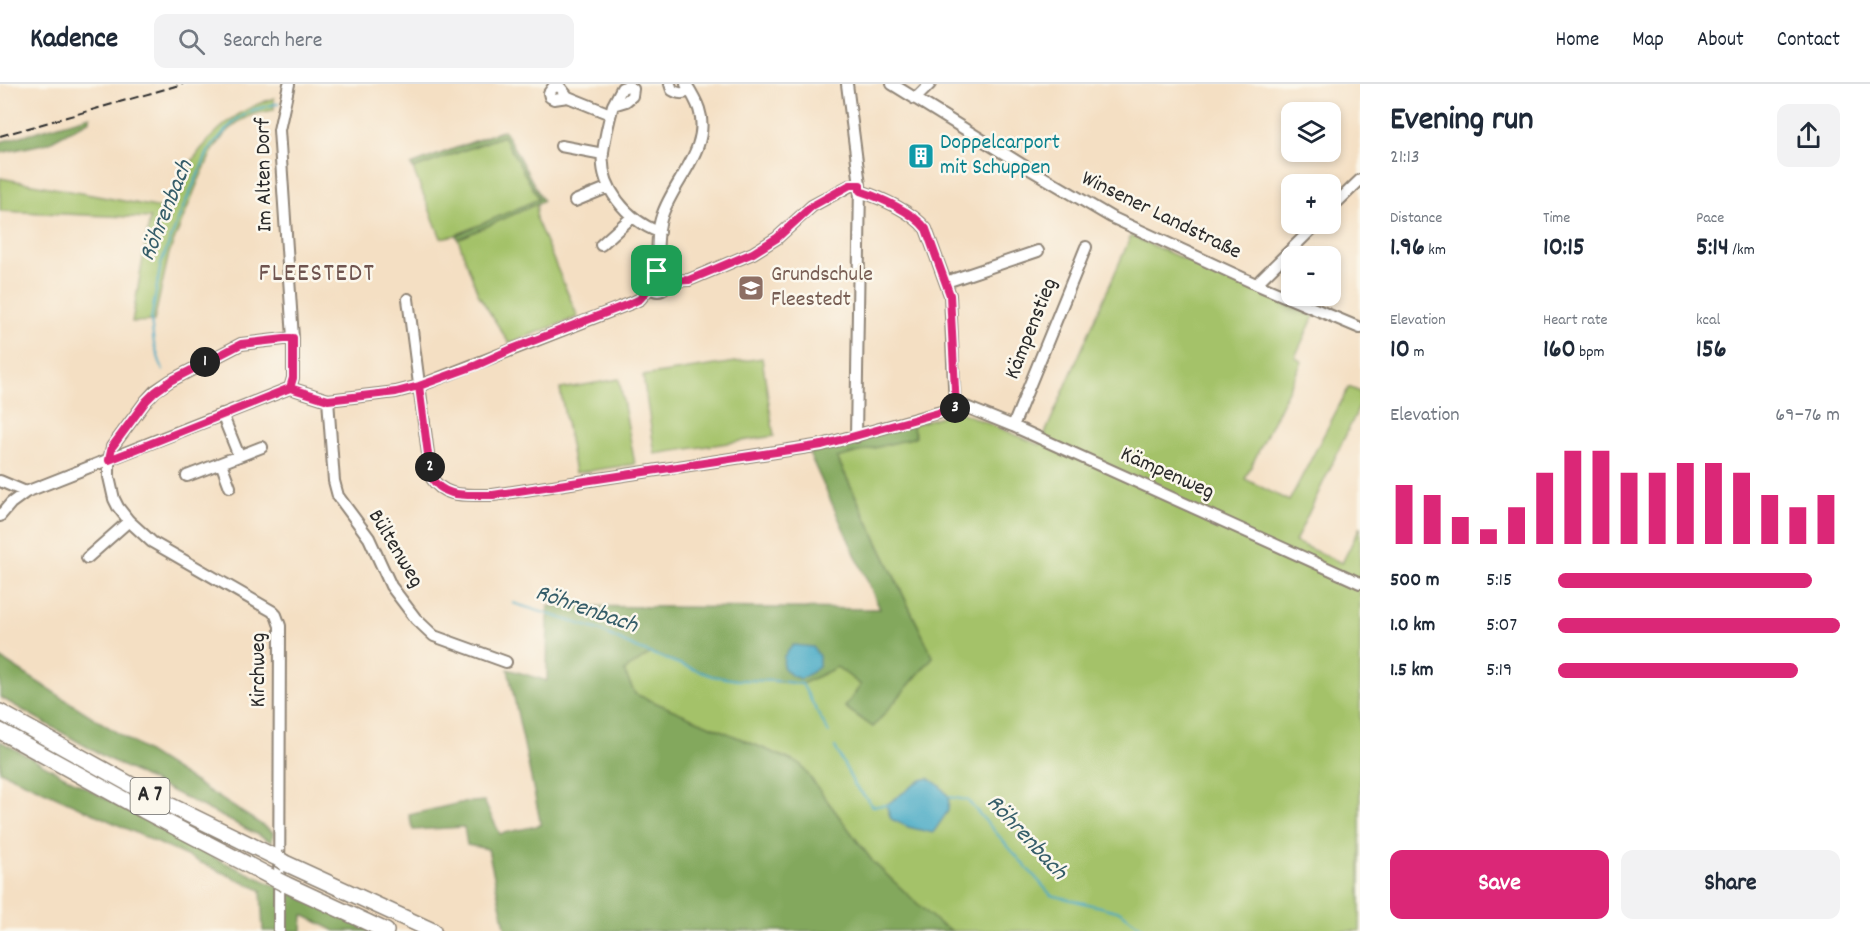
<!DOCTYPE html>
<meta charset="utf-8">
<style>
body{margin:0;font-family:Dekko,sans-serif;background:#f2f2f3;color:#1f2937;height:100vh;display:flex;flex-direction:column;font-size:22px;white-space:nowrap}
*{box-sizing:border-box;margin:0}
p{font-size:20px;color:#747a83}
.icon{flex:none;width:33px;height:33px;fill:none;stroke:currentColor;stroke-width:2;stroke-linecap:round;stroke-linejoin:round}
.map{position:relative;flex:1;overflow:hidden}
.drawer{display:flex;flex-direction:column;background:#fff;width:510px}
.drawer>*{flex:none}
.fabs{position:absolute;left:1281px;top:18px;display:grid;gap:12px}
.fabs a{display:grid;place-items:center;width:60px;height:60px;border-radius:12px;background:#fff;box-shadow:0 3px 9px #0003;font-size:30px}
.pin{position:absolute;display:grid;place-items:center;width:51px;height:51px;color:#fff;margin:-26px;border-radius:12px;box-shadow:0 3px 9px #0006}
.km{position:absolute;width:30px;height:30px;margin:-15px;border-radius:50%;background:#222;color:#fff;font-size:16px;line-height:30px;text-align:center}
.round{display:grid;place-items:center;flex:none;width:63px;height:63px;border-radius:12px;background:#f2f2f3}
.headline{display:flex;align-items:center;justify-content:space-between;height:102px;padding:0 30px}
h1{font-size:33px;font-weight:700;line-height:45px}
.figures{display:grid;grid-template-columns:repeat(3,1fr);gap:9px;height:102px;padding:6px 30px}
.figures div{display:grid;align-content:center}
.figures b{font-size:26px;font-weight:700}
.figures small{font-size:16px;font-weight:400}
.figures p{font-size:16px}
.chart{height:168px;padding:12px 30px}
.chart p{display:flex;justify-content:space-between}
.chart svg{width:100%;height:108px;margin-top:6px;stroke:#db2777;stroke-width:6}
.cta{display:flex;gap:12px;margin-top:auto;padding:12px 30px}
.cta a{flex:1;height:69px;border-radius:12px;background:#db2777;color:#fff;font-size:24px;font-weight:700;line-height:69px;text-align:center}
.cta a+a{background:#f2f2f3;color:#1f2937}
ul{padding:0 30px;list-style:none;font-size:20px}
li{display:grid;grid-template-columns:96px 72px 1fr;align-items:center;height:45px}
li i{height:15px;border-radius:8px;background:#db2777}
header{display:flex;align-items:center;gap:36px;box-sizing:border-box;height:84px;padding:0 30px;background:#fff;border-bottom:2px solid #e0e1e3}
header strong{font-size:28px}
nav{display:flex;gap:33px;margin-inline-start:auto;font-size:21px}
.search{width:420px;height:54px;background:#f2f2f3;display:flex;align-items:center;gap:15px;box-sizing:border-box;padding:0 21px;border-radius:12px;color:#747a83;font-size:22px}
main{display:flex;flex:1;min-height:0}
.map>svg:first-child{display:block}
.green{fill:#a4c269;stroke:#68764a;stroke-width:1.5}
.forest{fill:#83a85d;stroke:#576a44;stroke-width:1.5}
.water{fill:#45a9c5;stroke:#386a78;stroke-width:1.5}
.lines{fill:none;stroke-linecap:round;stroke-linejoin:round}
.stream{stroke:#45a9c5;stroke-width:2}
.minor-casing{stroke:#908577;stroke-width:14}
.highway-casing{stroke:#908577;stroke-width:18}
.minor{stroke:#fff;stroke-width:10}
.highway{stroke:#fff;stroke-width:15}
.rail{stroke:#2b2b2b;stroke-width:2;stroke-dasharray:9 4.5;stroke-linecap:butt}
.highway-bridge-casing{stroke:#908577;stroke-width:18;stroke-linecap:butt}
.highway-bridge{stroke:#fff;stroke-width:15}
.route-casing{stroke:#fff;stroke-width:12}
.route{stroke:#db2777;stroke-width:8}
.labels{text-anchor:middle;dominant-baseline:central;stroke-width:5;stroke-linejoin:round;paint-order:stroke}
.shield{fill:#fbf7ec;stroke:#696865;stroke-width:1.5}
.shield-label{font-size:21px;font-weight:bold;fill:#2b2b2b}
.culture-label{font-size:22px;fill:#0d838f;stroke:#fbf7ec;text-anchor:start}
.street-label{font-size:22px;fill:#2b2b2b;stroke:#fbf7ec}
.education-label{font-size:22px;fill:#785e54;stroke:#fbf7ec;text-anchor:start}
.water-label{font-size:24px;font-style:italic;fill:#355d69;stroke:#fbf7ec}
.quarter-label{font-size:26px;letter-spacing:1.5px;fill:#6f544f;stroke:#fbf7ec}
</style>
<header>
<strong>Kadence</strong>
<div class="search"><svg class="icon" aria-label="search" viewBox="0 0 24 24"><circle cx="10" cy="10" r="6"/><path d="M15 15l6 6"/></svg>Search here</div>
<nav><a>Home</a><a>Map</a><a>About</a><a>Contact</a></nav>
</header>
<main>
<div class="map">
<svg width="1360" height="847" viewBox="0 0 1360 847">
<rect width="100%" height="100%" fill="#fbf7ec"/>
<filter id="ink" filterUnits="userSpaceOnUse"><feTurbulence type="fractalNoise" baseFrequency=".0167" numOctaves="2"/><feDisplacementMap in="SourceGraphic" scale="12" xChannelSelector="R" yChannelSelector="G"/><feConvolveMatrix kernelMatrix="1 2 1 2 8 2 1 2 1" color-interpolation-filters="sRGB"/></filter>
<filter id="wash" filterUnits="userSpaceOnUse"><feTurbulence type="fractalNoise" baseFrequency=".008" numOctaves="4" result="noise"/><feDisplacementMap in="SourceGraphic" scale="24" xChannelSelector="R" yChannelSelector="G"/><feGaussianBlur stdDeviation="1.35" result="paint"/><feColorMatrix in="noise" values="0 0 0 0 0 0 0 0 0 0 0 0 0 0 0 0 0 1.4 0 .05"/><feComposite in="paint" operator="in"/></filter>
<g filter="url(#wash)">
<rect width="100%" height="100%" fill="#f4dfc3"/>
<path class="green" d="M274 14V26L254 30 238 38 224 51 212 68 198 98 169 169 154 237 132 238 150 134 0 127V94L156 123 171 124C178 108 184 90 193 76 213 46 240 25 274 14Z
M503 52 539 115 456 151 441 154 413 85Z
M537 120 536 135 578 233 509 259 478 210 458 155Z
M1131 152 1314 232 1295 273 1302 278 1245 395 1289 417 1349 303 1360 308V321L1295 458 1342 479 1360 443V847H952L938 839 873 778 800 680 635 610 624 587 651 569 712 592 802 600 837 583 861 601 845 623 873 643 933 573 837 373 916 353 912 341 958 327 1040 361Z
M762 274 774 352 655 370 643 292Z
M619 295 635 380 575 389 560 305Z"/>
<path class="forest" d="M90 32V36L48 59 0 69V58Z
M504 46 543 117 458 155 456 151 539 115 503 52 413 85 411 81Z
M912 341 916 353 837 374 933 573 873 643 845 623 861 601 837 583 802 600 777 597 737 596 712 592 651 569 624 587 635 610 800 680 873 778 938 839 952 847H506L488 765 467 761 464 743 413 746 409 731 460 719 484 717 500 750 541 741 508 585 547 597 548 522 880 525 809 369Z
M0 574 273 748 272 758 103 672 0 613Z
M0 657 211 772 373 847H335L303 831 302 847H263L261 806 0 687Z"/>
<path class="water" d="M793 561 813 563 819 572V583L801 595 792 592 783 583 784 572Z
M929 694 940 702 949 713 948 727 933 749 908 743 891 735 886 721 921 696Z"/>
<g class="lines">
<path class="stream" d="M163 287 154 260 151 236 161 179 182 126 209 66 225 47 236 36 253 26 279 19
M513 519 599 546 636 564 712 592 737 596 778 597 802 600 829 649
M835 663 854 700 873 722 887 721
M949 713 967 716 1051 811 1121 828 1146 847"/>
</g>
</g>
<g filter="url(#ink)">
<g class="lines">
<defs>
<path id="minor" d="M289 0 279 46 293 254V294L290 304
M670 0 672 6C679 10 682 10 690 7
M847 0 860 101 856 353
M892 0 1021 80 1111 133 1258 201 1360 244
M568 13 554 15 550 13 549 9 554 2 560 3 568 13 610 30
M915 15 930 0
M613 21 622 4 628 2 633 5 632 12 626 17 613 21C609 36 605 52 603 68 599 103 627 136 659 148
M561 62 603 70
M860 107C881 114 913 128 926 145L950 211 955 324
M575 117 609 103
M1330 125 1360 96
M601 161 632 133
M657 187C658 169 656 149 662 132 673 97 712 64 699 25 696 16 691 8 686 0
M648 197a10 10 0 1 1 20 0a10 10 0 1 1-20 0Z
M668 197 689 196 753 169 777 154 812 122 851 101H860
M946 198 1038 167
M1258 201 1261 195 1317 140
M408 215 431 393C445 416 469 410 493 411L822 361 955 324 966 323 1013 342 1360 499
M290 304 328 316 396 308 419 302 634 218 640 215 650 203
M328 316 334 397 338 412 369 454 391 502 416 535 434 552 506 578
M222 330 239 372 262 363
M1013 342 1086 163
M221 379 230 403
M187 392 239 372
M0 397 26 408
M0 432 11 419 26 408 290 304
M87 474 129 437
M279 847 280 542 276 531 272 527 152 458 129 437 118 423 114 415 109 393V376L112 363 146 317 155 307 170 297 241 260 293 254"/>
<path id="highway" d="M0 628 151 712 277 774
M0 647 143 726 277 796
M285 779 433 847
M285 800 386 847"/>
</defs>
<use href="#minor" class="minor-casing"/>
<use href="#highway" class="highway-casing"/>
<use href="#minor" class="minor"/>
<use href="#highway" class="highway"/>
<path class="rail" d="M0 52 183 0"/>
<defs>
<path id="highway-bridge" d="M277 774 285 779
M277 796 285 800"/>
</defs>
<use href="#highway-bridge" class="highway-bridge-casing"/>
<use href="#highway-bridge" class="highway-bridge"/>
</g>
</g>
<g class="lines" filter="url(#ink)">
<defs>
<path id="route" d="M657 187 650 191 648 199 650 203 640 215 634 218 512 265 477 281 419 302 396 308 328 316 290 304 293 294V254L241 260 170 297 155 308 146 317 112 363 109 376 290 304 328 316 396 308 419 302 431 393C445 416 469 410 493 411L822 361 956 324 950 211 926 145C913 128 881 114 860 107V101H850L812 122 777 154 753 169 689 196 668 197 664 190 657 187"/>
</defs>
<use href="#route" class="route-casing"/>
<use href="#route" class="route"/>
</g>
<defs>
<symbol id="building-square" viewBox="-11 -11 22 22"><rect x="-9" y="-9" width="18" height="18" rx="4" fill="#0f9aa8" stroke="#fbf7ec"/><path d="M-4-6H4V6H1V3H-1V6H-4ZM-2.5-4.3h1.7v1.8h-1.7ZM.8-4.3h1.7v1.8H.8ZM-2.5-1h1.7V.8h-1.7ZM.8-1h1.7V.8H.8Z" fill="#fff"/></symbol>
<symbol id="school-square" viewBox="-11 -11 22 22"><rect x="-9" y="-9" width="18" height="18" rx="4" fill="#8d6e63" stroke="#fbf7ec"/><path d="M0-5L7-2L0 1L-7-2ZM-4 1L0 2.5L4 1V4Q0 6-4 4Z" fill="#fff"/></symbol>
</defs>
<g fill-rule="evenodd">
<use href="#building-square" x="906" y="57" width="30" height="30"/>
<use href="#school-square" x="736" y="189" width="30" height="30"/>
</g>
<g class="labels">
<rect class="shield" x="130.5" y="694" width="39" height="36" rx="4.5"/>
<g class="shield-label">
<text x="150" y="712">A 7</text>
</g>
<g class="culture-label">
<text x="940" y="59">Doppelcarport<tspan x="940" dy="25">mit Schuppen</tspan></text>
</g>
<g class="street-label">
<text transform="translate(265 91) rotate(-91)">Im Alten Dorf</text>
<text transform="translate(1161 132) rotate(26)">Winsener Landstraße</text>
<text transform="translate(1032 245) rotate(-68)">Kämpenstieg</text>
<text transform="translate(1167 390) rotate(24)">Kämpenweg</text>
<text transform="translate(395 465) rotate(59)">Bültenweg</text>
<text transform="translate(259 586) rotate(-90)">Kirchweg</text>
</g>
<g class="education-label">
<text x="771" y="191">Grundschule<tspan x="771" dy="25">Fleestedt</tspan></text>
</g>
<g class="water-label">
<text transform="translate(167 127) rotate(-68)">Röhrenbach</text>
<text transform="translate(586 526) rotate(19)">Röhrenbach</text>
<text transform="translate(1026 754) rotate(47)">Röhrenbach</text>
</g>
<g class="quarter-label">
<text x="317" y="190">FLEESTEDT</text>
</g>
</g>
</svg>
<div class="fabs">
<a><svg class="icon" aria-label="layers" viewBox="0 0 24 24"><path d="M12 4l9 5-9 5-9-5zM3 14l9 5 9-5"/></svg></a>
<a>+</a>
<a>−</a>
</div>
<div class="pin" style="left:657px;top:187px;background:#1e9e55"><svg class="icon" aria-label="arrive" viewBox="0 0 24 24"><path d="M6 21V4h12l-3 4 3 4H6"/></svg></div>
<b class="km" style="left:205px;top:278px">1</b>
<b class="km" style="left:430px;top:383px">2</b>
<b class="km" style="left:955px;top:324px">3</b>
</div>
<section class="drawer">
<div class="headline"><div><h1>Evening run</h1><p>21:13</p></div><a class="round"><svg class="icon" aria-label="share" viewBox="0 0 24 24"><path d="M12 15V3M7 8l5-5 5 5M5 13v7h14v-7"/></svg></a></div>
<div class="figures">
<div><p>Distance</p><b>1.96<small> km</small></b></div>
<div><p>Time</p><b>10:15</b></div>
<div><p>Pace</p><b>5:14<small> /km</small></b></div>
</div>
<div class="figures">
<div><p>Elevation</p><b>10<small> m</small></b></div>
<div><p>Heart rate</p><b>160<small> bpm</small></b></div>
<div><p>kcal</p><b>156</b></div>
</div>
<div class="chart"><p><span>Elevation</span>69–76 m</p>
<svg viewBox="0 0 160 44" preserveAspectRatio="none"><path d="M5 44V20M15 44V24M25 44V33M35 44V38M45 44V29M55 44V15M65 44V6M75 44V6M85 44V15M95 44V15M105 44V11M115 44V11M125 44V15M135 44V24M145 44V29M155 44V24"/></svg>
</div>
<ul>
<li><b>500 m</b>5:15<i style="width:90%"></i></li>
<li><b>1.0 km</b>5:07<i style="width:100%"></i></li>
<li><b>1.5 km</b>5:19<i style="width:85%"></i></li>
</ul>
<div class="cta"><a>Save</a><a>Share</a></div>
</section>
</main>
